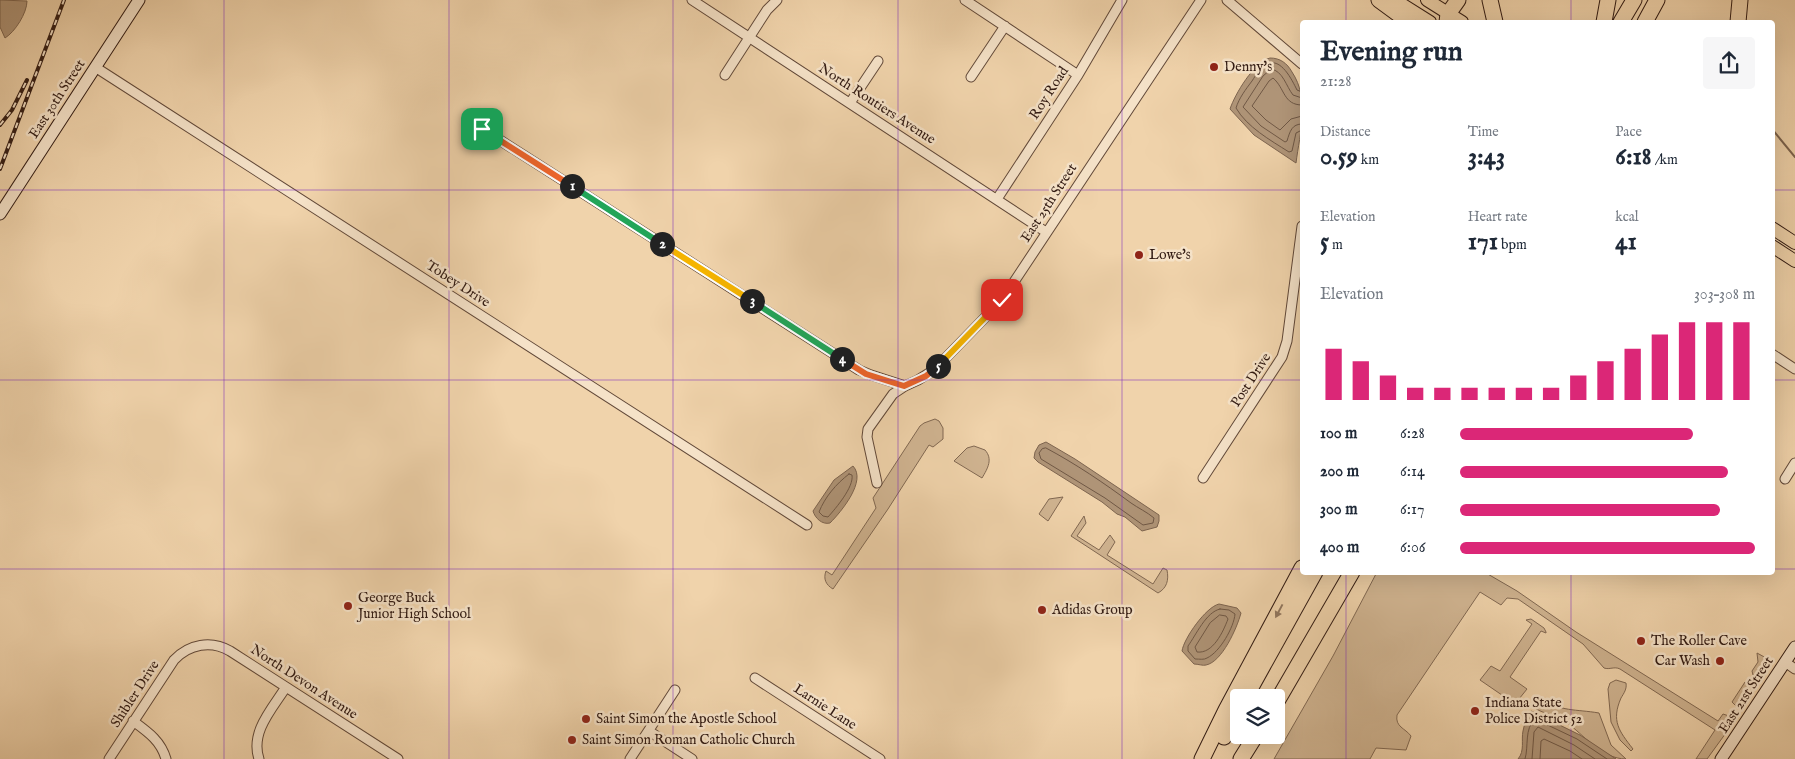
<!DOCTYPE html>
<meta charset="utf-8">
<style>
body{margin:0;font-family:"IM FELL English",serif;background:#f6f6f7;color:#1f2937;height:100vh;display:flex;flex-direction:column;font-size:19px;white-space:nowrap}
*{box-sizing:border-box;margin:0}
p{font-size:16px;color:#747a83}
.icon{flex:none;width:28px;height:28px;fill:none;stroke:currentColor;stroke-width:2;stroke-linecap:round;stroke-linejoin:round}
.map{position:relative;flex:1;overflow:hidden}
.panel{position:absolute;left:1300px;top:20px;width:475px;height:555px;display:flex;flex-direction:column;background:#fff;border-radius:5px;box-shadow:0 5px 20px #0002}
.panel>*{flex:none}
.controls{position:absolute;left:1230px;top:689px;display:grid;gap:10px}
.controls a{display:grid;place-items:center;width:55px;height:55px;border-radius:5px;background:#fff;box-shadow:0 5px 20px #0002;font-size:25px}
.pin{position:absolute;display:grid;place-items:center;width:42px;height:42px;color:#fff;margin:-21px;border-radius:10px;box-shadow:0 2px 8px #0006}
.km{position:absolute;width:25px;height:25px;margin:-12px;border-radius:50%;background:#222;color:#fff;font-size:14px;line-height:25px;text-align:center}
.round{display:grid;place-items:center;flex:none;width:52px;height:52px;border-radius:5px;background:#f6f6f7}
.summary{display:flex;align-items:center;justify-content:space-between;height:85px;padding:0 20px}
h1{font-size:28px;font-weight:800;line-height:38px}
.stats{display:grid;grid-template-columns:repeat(3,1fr);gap:8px;height:85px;padding:5px 20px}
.stats div{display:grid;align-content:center}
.stats b{font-size:25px;font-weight:800}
.stats small{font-size:14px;font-weight:400}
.stats p{font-size:14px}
.chart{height:140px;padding:10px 20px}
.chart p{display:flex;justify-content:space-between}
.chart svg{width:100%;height:90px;margin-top:5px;stroke:#db2777;stroke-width:6}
ul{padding:0 20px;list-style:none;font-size:16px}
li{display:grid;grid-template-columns:80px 60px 1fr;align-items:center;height:38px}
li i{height:12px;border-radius:6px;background:#db2777}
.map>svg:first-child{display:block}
.green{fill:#d0b491;stroke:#816852}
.water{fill:#af9477;stroke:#7d644f}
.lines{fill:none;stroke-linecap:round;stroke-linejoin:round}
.shore{stroke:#705845;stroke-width:1}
.stream{stroke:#7d644f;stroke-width:2}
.street-casing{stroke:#624939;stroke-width:11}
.secondary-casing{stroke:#321b13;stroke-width:13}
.primary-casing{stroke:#321b13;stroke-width:14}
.highway-casing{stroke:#321b13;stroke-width:17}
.street{stroke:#f5e2c8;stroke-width:9}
.secondary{stroke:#f5e2c8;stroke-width:11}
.primary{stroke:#f0d3ab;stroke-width:12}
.highway{stroke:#f0d3ab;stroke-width:15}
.rail-casing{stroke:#321b13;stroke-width:4}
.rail{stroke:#f5e2c8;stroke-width:2;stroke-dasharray:5.5;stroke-linecap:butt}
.oneway{fill:#91775f}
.split-1-casing{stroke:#fff;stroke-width:10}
.split-2-casing{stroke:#fff;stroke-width:10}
.split-3-casing{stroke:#fff;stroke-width:10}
.split-4-casing{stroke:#fff;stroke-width:10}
.split-5-casing{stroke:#fff;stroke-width:10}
.split-6-casing{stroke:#fff;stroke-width:10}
.split-1{stroke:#f0652b;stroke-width:6}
.split-2{stroke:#22a559;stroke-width:6}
.split-3{stroke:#f5b400;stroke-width:6}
.split-4{stroke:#22a559;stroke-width:6}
.split-5{stroke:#f0652b;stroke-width:6}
.split-6{stroke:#f5b400;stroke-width:6}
.grid{fill:none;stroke:#7b2cbf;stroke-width:1;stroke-opacity:0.55}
.poi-dot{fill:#8f2418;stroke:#f5e2c8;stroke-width:2}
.labels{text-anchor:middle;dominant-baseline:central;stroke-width:5;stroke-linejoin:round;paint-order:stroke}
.poi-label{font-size:14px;fill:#321b13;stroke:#f5e2c8;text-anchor:start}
.street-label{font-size:14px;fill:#321b13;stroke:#f5e2c8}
</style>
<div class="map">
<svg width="1795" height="759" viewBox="0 0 1795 759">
<rect width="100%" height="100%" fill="#f0d3ab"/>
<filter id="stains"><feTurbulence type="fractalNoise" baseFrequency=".004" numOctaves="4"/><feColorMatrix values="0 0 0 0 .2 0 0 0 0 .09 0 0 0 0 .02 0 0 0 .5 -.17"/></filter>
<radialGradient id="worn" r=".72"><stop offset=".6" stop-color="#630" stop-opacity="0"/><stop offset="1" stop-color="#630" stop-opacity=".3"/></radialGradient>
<path class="green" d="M935 419 939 421 943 428V439L933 447 929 445 888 509 833 589C826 585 823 579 826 571L832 575 876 508 873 498 920 426 924 423Z
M974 446 985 450C993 459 988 468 982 478L954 461 967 448Z
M1063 497 1048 521 1039 514 1049 499Z
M1084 516 1086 523 1077 536 1099 550 1110 535 1115 542 1107 555 1153 584 1163 568 1167 570C1169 580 1167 588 1158 593L1071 536Z
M1377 572 1486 573 1517 591 1576 632 1718 721 1723 714 1732 717 1731 726 1707 759H1696L1715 730 1620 669C1614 666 1610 670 1604 668L1583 644 1518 599 1507 598 1501 605 1480 592 1397 715C1395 727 1405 728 1411 736L1406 750 1376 748 1370 759H1274L1333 656Z
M1531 619 1544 628 1546 632V633L1541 631 1510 677 1527 689 1515 704 1480 680 1491 666 1500 671 1532 624 1526 620Z
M1757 653 1768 659C1769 667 1768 674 1761 679L1753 675 1752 671 1758 662Z
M1616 680 1626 683C1627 689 1624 693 1621 698 1611 721 1619 731 1633 749L1631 751 1620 740 1611 722 1608 689 1610 683Z
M1745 682 1755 689 1744 708 1739 709 1732 702Z
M1541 698C1560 712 1576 709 1599 713L1611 745 1626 759C1602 759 1584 735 1566 722 1556 715 1543 714 1533 707Z"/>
<path class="water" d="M0 0 27 1C27 13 15 32 5 38L0 27Z
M1270 58C1280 58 1287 63 1292 72 1310 99 1300 132 1296 163L1254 135 1230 109C1235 94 1254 62 1270 58Z
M1046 442 1075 459 1159 515V521L1157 527 1142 531 1125 517 1117 514 1102 502 1038 462 1034 458 1035 452 1039 445Z
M853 466C867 481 841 512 830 523 822 525 815 518 813 511L834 480Z
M1219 604 1237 608 1241 613C1237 628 1222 662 1206 665 1203 666 1198 664 1194 664L1182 651C1184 638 1206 607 1219 604Z
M1531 711 1580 735 1616 759H1518C1525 751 1521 740 1523 731 1524 724 1528 717 1531 711Z"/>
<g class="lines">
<path class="shore" d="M1302 92 1297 90C1292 80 1281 57 1267 64 1261 66 1256 75 1252 81 1246 89 1239 98 1236 108 1247 127 1270 140 1289 152L1292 151 1296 133 1302 130
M1302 98 1293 95C1286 86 1283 71 1271 69L1263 76 1243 107 1261 126 1285 142 1287 141C1290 131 1292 124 1302 124
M1302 105C1283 105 1285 88 1273 78L1269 81 1252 106 1266 120 1280 130 1291 119 1302 116
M1046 448C1076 464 1104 483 1131 503 1138 508 1147 512 1154 518L1153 523 1143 525 1105 498 1041 459 1039 453 1042 449Z
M849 474 852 475C854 487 836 508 828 517L823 516 819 512C825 497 836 484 849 474Z
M1220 609 1229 610 1235 614C1234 627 1220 652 1207 658 1204 660 1200 659 1195 659L1188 651V646C1196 635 1206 612 1220 609Z
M1220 615 1226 616 1228 619C1223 632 1213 654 1197 652L1195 647 1210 623Z
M1525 759C1529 746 1524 729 1535 719L1577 739 1607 759
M1532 759 1534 732 1538 727 1574 745 1595 759
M1540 759 1541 741 1544 739 1570 751 1582 759"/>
<path class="stream" d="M1676 21 1677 22
M1772 129 1795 157"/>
<defs>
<path id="street" d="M692 0 1046 232
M965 0 1078 75
M1227 0 1302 64
M95 67 807 525
M725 75 767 10 777 0
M971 77 1005 26
M850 103 878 61
M470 121 859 370 871 375 905 386
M997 199 1078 75 1122 0
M1772 354 1795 369
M1203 478 1282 357 1287 341 1302 226
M1785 479 1795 463
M877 483 867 437 868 429 893 394 905 386 918 380 934 370 1002 300 1201 0
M1785 662 1795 669
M755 678 880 759
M133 721C148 732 161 741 166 759
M649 731 692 759
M109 759 174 660C189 644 211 640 230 651L398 759
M259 759C250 732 272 709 286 687
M630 759 675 690"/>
<path id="secondary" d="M0 214 139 0
M1721 759 1795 647"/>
<path id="primary" d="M1395 0 1430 22
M1427 0 1462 22
M1772 228 1795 243
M1772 246 1795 261"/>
<path id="highway" d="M1379 0 1409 22
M1490 0 1495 22
M1447 22 1448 14 1458 0
M1604 22 1608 0
M1621 22 1634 0
M1645 22 1657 0
M1738 22 1740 0
M1245 698 1315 572
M1276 703 1352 572
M1224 737 1239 710
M1202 759 1226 710 1302 568
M1241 759 1256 735"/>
</defs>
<use href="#street" class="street-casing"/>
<use href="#secondary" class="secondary-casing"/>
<use href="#primary" class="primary-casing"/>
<use href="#highway" class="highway-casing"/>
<use href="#street" class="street"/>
<use href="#secondary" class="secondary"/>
<use href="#primary" class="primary"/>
<use href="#highway" class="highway"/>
<defs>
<path id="rail" d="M0 125 12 110 27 80
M0 169 64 0"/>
</defs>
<use href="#rail" class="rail-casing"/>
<use href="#rail" class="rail"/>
</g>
<defs><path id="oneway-solid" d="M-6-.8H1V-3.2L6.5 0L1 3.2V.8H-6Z" transform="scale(1.25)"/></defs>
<use class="oneway" href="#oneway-solid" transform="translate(1279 611) rotate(118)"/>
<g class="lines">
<defs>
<path id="split-1" d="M482 129 572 186"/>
<path id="split-2" d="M572 186 662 244"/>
<path id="split-3" d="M662 244 752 301"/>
<path id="split-4" d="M752 301 842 359"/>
<path id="split-5" d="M842 359 866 374 904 386 926 376 938 366"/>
<path id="split-6" d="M938 366 1002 300"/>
</defs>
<use href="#split-1" class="split-1-casing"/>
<use href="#split-2" class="split-2-casing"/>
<use href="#split-3" class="split-3-casing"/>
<use href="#split-4" class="split-4-casing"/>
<use href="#split-5" class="split-5-casing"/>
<use href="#split-6" class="split-6-casing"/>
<use href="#split-1" class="split-1"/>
<use href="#split-2" class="split-2"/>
<use href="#split-3" class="split-3"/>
<use href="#split-4" class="split-4"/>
<use href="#split-5" class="split-5"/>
<use href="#split-6" class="split-6"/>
</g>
<path class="grid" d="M224 0V759M449 0V759M673 0V759M898 0V759M1122 0V759M1346 0V22M1571 0V22M0 190H1302M1772 190H1795M0 380H1302M1772 380H1795M0 569H1302M1772 569H1795M1346 572V759M1571 572V759"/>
<g class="poi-dot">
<circle cx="1214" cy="67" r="5"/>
<circle cx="1139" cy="255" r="5"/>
<circle cx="348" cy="606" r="5"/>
<circle cx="1042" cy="610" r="5"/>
<circle cx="1641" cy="641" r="5"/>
<circle cx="1720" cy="661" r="5"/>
<circle cx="1475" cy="711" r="5"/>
<circle cx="586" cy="719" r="5"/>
<circle cx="572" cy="740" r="5"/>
</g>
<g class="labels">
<g class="poi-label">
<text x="1224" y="67">Denny's</text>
<text x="1149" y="255">Lowe's</text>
<text x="358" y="598">George Buck<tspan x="358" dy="16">Junior High School</tspan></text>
<text x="1052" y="610">Adidas Group</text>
<text x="1651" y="641">The Roller Cave</text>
<text x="1710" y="661" text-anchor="end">Car Wash</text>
<text x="1485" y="703">Indiana State<tspan x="1485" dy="16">Police District 52</tspan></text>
<text x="596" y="719">Saint Simon the Apostle School</text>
<text x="582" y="740">Saint Simon Roman Catholic Church</text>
</g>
<g class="street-label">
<text transform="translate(1049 93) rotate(-57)">Roy Road</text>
<text transform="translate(57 99) rotate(-57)">East 30th Street</text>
<text transform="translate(877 104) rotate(33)">North Routiers Avenue</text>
<text transform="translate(1049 203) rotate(-57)">East 25th Street</text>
<text transform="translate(458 284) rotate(33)">Tobey Drive</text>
<text transform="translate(1251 380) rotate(-57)">Post Drive</text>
<text transform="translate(304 682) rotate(33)">North Devon Avenue</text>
<text transform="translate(135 694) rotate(-57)">Shibler Drive</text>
<text transform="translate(1746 695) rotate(-57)">East 21st Street</text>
<text transform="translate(825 707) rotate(33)">Larnie Lane</text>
</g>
</g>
<rect width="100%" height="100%" filter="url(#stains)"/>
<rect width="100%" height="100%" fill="url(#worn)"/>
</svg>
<div class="controls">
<a><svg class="icon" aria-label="layers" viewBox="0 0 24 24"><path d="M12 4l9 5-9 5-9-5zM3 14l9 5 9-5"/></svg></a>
</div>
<div class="pin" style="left:482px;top:129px;background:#1e9e55"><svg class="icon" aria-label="arrive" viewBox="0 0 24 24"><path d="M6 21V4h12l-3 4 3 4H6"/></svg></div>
<div class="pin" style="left:1002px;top:300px;background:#d93025"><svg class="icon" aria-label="check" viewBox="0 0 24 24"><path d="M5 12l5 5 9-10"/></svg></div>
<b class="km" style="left:572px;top:186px">1</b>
<b class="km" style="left:662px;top:244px">2</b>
<b class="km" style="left:752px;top:301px">3</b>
<b class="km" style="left:842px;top:359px">4</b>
<b class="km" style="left:938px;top:366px">5</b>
<section class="panel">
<div class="summary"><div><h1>Evening run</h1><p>21:28</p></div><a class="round"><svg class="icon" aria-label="share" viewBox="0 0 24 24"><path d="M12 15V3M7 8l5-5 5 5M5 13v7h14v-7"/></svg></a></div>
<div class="stats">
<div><p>Distance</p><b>0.59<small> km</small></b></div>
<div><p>Time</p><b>3:43</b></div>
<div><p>Pace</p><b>6:18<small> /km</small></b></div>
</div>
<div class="stats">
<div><p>Elevation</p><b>5<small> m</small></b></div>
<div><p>Heart rate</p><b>171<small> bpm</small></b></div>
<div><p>kcal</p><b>41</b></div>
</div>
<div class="chart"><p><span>Elevation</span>303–308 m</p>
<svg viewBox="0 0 160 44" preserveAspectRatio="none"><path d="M5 44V19M15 44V25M25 44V32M35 44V38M45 44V38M55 44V38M65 44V38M75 44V38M85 44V38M95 44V32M105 44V25M115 44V19M125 44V12M135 44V6M145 44V6M155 44V6"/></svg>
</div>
<ul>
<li><b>100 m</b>6:28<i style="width:79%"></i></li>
<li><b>200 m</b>6:14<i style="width:91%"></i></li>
<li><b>300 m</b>6:17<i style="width:88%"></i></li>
<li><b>400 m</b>6:06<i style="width:100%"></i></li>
</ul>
</section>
</div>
